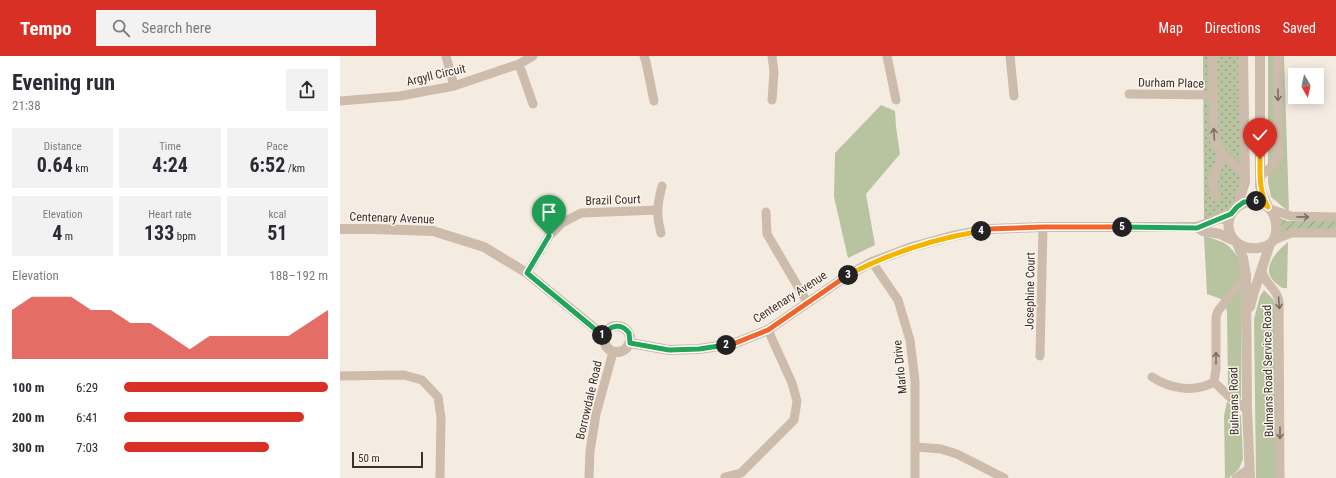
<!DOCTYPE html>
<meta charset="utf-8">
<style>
body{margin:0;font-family:"Roboto Condensed",sans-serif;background:#f2f2f3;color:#2b2b33;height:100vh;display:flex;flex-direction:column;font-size:15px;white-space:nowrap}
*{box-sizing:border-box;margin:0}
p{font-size:13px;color:#7c7c81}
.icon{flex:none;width:22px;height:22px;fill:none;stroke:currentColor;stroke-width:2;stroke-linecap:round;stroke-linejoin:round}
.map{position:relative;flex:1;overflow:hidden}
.side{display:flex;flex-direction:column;background:#fff;width:340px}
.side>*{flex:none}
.needle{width:26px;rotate:171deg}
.fabs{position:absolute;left:948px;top:12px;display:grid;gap:8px}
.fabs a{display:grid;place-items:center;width:36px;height:36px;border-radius:0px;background:#fff;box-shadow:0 2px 10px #0003;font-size:20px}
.scale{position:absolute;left:12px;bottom:10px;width:71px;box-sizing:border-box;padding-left:4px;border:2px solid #3b302b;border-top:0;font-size:11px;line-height:14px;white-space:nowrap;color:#3b302b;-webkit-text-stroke:3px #fbf5ee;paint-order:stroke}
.pin{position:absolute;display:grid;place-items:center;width:34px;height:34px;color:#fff;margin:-41px -17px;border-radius:50% 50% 50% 0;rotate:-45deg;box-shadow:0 0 4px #0007}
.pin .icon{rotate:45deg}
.km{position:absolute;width:20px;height:20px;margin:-10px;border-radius:50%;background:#222;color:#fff;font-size:11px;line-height:20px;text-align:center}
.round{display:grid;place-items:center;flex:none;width:42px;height:42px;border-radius:0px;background:#f2f2f3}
.summary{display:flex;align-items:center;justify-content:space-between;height:68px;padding:0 12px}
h1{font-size:22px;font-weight:700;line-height:30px}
.stats{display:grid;grid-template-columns:repeat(3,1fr);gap:6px;height:68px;padding:4px 12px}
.stats div{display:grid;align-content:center;border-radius:0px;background:#f2f2f3;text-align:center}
.stats b{font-size:20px;font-weight:700}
.stats small{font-size:11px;font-weight:400}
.stats p{font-size:11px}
.chart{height:112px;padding:8px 12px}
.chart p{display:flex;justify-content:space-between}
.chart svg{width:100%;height:72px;margin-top:4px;fill:#d93025;opacity:.7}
ul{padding:0 12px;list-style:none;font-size:13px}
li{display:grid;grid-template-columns:64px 48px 1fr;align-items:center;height:30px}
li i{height:10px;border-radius:5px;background:#d93025}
header{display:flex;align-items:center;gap:24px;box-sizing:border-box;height:56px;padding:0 20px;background:#d93025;color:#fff}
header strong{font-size:19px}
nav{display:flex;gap:22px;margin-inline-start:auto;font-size:14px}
.search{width:280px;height:36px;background:#f2f2f3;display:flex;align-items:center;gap:10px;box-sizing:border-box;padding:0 14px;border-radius:0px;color:#7c7c81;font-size:15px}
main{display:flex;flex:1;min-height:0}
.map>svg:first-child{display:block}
.grass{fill:#b8c4a0}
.park{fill:url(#park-dots)}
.garden{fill:url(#garden-furrows)}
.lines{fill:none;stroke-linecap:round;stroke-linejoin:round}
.minor{stroke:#cdbbac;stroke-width:9}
.tertiary{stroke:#cdbbac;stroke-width:10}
.oneway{stroke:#7d6f65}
.split-1-casing{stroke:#fff;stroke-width:8}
.split-2-casing{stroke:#fff;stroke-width:8}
.split-3-casing{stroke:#fff;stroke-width:8}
.split-4-casing{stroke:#fff;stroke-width:8}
.split-5-casing{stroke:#fff;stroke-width:8}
.split-6-casing{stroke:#fff;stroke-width:8}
.split-7-casing{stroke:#fff;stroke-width:8}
.split-1{stroke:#22a559;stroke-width:5}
.split-2{stroke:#22a559;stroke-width:5}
.split-3{stroke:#f0652b;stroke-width:5}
.split-4{stroke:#f5b400;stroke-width:5}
.split-5{stroke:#f0652b;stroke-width:5}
.split-6{stroke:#22a559;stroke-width:5}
.split-7{stroke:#f5b400;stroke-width:5}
.labels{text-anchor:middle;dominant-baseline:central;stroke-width:3;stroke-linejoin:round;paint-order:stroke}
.street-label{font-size:12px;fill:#3b302b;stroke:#fbf5ee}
</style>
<header>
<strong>Tempo</strong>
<div class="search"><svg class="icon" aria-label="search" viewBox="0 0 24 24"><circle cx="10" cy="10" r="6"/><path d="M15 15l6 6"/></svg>Search here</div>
<nav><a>Map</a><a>Directions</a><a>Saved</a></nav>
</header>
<main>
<section class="side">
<div class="summary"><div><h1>Evening run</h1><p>21:38</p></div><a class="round"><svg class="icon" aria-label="share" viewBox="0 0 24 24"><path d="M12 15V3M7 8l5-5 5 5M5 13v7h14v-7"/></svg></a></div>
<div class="stats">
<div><p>Distance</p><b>0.64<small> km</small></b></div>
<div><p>Time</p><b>4:24</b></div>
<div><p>Pace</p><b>6:52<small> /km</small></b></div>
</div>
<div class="stats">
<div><p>Elevation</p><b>4<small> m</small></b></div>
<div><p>Heart rate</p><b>133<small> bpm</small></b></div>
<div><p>kcal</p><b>51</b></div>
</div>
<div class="chart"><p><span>Elevation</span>188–192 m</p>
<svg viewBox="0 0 160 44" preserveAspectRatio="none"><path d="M0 44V14L10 6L20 6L30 6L40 14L50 14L60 22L70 22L80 30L90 38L100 30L110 30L120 30L130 30L140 30L150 22L160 14V44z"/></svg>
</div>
<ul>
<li><b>100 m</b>6:29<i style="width:100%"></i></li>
<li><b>200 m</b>6:41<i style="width:88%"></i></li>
<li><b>300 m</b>7:03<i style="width:71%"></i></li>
</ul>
</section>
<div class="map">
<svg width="996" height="422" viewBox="0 0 996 422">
<defs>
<pattern id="park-dots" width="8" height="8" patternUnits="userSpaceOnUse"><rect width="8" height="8" fill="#b8c4a0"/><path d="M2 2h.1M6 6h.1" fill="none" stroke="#97a083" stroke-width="1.8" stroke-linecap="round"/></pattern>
<pattern id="garden-furrows" width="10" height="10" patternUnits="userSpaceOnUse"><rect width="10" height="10" fill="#b8c4a0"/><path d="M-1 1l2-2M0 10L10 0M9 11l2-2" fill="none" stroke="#97a083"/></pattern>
</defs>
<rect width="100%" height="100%" fill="#f4ebe1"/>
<path class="grass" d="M928 0H944L949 156 931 141 928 126Z
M541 49 555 55 556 71 560 98 526 138 535 189 508 202 494 141 495 97Z
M864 180C887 187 889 187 902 208L901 343 894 340 888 334 887 255 881 243 867 238Z
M948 186 947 232H942C939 229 935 227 932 223 922 210 939 193 948 186Z
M924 234 933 243 936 249 937 422H916L914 263 920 240Z
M887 345 901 360 903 403 899 413 889 422H885L884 360Z"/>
<path class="park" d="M863 0H903V120L897 146 884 168 864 165Z"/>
<path class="garden" d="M938 161 947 165H996V173L938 178Z"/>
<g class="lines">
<path class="minor" d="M106 0 114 30
M304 0 306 6 314 45
M432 0 434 16 432 44
M547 0 556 44
M670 0 674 40
M873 0 874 84 880 94 905 119
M179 8 193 48
M789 38 873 39
M0 45 60 40 114 30 179 8 193 0
M920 120C928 114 935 109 938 100V0
M875 141 873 120 879 109 881 98 880 94
M930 153 951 160 996 161
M426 156 427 178 467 246
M321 177C316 158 317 150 322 130
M934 184 951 177H996
M532 206 558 244 570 284 575 325V422
M922 214C923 227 937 232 939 245L940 422
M187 217 209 180 222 167 241 157 318 154
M906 219 878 255 876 261V313L874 326C885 336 894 347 907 353
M700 300 703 171
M0 320 64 319 82 324 98 341 101 362 100 422
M812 321C831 333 854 337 874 326
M576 391 601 393 617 398 664 422
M385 421 401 417 454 364 457 345 452 327 428 274
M249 422 250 395 256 358 273 296
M896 422 909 413"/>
<path class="tertiary" d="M920 0V130L922 137 928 151
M912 145C919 146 924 147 929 152 937 160 939 177 932 186 929 190 923 191 918 192 884 196 876 151 912 145Z
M897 151 905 126 903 0
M857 171 863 175 880 178 895 185
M0 173H34L93 175 144 191 187 217 264 280
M897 187 903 202 906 219 907 353 910 422
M910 251 913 239 930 188
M264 283a13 13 0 1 1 26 0a13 13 0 1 1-26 0Z
M290 287 329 294 359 293 393 288 428 274 508 219 532 206 572 191 612 180 649 173 703 171H857L891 158"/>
</g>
<defs><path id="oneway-shaft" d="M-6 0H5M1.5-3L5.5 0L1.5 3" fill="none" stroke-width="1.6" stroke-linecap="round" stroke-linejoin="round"/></defs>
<g class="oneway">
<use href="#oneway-shaft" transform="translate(938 39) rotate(90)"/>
<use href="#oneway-shaft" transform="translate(874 78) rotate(-94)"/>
<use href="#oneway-shaft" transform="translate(963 161) rotate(1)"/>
<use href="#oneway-shaft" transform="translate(939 247) rotate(86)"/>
<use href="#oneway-shaft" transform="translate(876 302) rotate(-90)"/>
<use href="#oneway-shaft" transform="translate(940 377) rotate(90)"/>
</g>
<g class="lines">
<defs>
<path id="split-1" d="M209 180 187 217 262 279"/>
<path id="split-2" d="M262 279 264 280C270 268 282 267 289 277L290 287 329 294 359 293 386 289"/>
<path id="split-3" d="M386 289 393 288 428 274 508 219"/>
<path id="split-4" d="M508 219C551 196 594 183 641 175"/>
<path id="split-5" d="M641 175 649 173 703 171H782"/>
<path id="split-6" d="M782 171 857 172 891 158 897 151 904 146 916 145"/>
<path id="split-7" d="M916 145 921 146 928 151C919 134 920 121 920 103"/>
</defs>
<use href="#split-1" class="split-1-casing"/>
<use href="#split-2" class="split-2-casing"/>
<use href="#split-3" class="split-3-casing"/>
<use href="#split-4" class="split-4-casing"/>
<use href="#split-5" class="split-5-casing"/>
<use href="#split-6" class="split-6-casing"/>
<use href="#split-7" class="split-7-casing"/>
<use href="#split-1" class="split-1"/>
<use href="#split-2" class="split-2"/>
<use href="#split-3" class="split-3"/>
<use href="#split-4" class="split-4"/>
<use href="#split-5" class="split-5"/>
<use href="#split-6" class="split-6"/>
<use href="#split-7" class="split-7"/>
</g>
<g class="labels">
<g class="street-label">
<text transform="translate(96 19) rotate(-13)">Argyll Circuit</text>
<text transform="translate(831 27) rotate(1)">Durham Place</text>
<text transform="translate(273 144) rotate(-2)">Brazil Court</text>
<text transform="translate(52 162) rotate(2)">Centenary Avenue</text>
<text transform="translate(690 235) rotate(-89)">Josephine Court</text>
<text transform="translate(450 241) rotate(-33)">Centenary Avenue</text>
<text transform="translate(560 311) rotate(-96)">Marlo Drive</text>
<text transform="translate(928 315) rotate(-91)">Bulmans Road Service Road</text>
<text transform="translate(249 344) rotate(-77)">Borrowdale Road</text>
<text transform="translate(894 345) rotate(-91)">Bulmans Road</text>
</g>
</g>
</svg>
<div class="fabs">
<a><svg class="needle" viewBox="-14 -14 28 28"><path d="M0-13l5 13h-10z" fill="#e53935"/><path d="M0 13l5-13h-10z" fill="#7c7c81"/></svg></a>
</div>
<div class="scale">50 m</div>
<div class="pin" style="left:209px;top:180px;background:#1e9e55"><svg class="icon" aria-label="arrive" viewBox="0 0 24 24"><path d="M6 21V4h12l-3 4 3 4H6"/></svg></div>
<div class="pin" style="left:920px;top:103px;background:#d93025"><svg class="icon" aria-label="check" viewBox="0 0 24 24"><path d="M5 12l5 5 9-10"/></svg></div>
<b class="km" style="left:262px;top:279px">1</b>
<b class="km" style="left:386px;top:289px">2</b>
<b class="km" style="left:508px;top:219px">3</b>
<b class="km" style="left:641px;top:175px">4</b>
<b class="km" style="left:782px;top:171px">5</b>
<b class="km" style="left:916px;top:145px">6</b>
</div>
</main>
